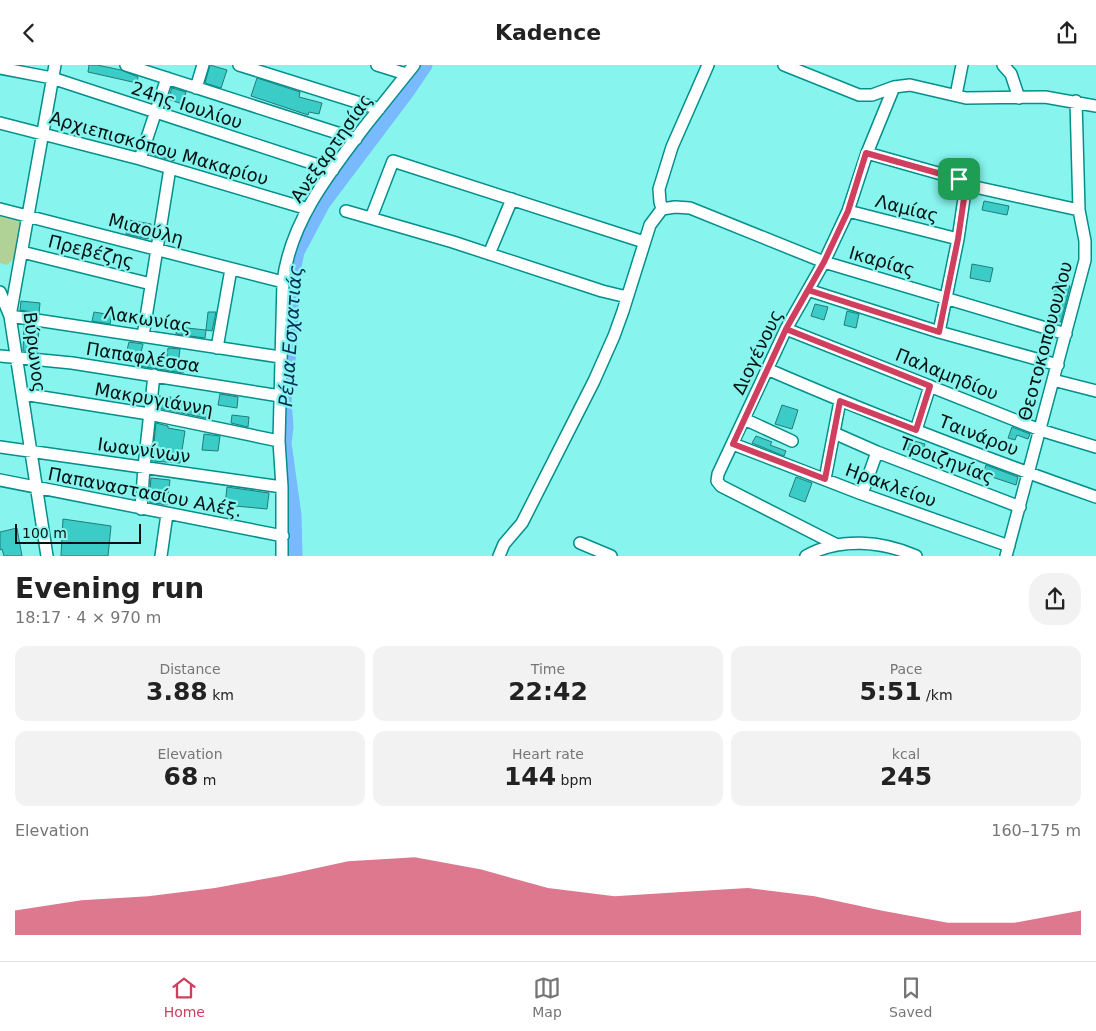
<!DOCTYPE html>
<meta charset="utf-8">
<style>
body{margin:0;font-family:"DejaVu Sans",sans-serif;background:#f2f2f2;color:#222;height:100vh;display:flex;flex-direction:column;font-size:19px;white-space:nowrap}
*{box-sizing:border-box;margin:0}
p{font-size:16px;color:#767676}
.icon{flex:none;width:28px;height:28px;fill:none;stroke:currentColor;stroke-width:2;stroke-linecap:round;stroke-linejoin:round}
.map{position:relative;height:491px;overflow:hidden}
.sheet{display:flex;flex-direction:column;background:#fff;flex:1}
.sheet>*{flex:none}
.scale{position:absolute;left:15px;bottom:12px;width:126px;box-sizing:border-box;padding-left:5px;border:2px solid #001211;border-top:0;font-size:14px;line-height:18px;white-space:nowrap;color:#001211;-webkit-text-stroke:4px #88f4ee;paint-order:stroke}
.pin{position:absolute;display:grid;place-items:center;width:42px;height:42px;color:#fff;margin:-21px;border-radius:10px;box-shadow:0 2px 8px #0006}
.round{display:grid;place-items:center;flex:none;width:52px;height:52px;border-radius:20px;background:#f2f2f2}
.overview{display:flex;align-items:center;justify-content:space-between;height:85px;padding:0 15px}
h1{font-size:28px;font-weight:600;line-height:38px}
.figures{display:grid;grid-template-columns:repeat(3,1fr);gap:8px;height:85px;padding:5px 15px}
.figures div{display:grid;align-content:center;border-radius:12px;background:#f2f2f2;text-align:center}
.figures b{font-size:25px;font-weight:600}
.figures small{font-size:14px;font-weight:400}
.figures p{font-size:14px}
.chart{height:140px;padding:10px 15px}
.chart p{display:flex;justify-content:space-between}
.chart svg{width:100%;height:90px;margin-top:5px;fill:#cf3f60;opacity:.7}
header{display:flex;justify-content:space-between;align-items:center;height:65px;padding:0 15px;background:#fff;font-size:22px;font-weight:600}
.menu{display:flex;justify-content:space-around;align-items:center;height:70px;border-top:1px solid #e0e0e0;background:#fff;font-size:14px;color:#767676}
.menu a{display:grid;justify-items:center;gap:2px}
.menu .on{color:#cf3f60}
.map>svg:first-child{display:block}
.green{fill:#b1d296}
.lines{fill:none;stroke-linecap:round;stroke-linejoin:round}
.river{stroke:#79b9fd;stroke-width:15}
.building{fill:#3bccc7;stroke:#247b78}
.minor-casing{stroke:#038f8b;stroke-width:14}
.minor{stroke:#fff;stroke-width:11}
.route-casing{stroke:#fff;stroke-width:10}
.route{stroke:#cf3f60;stroke-width:6}
.labels{text-anchor:middle;dominant-baseline:central;stroke-width:4.5;stroke-linejoin:round;paint-order:stroke}
.street-label{font-size:18px;fill:#001211;stroke:#88f4ee}
.water-label{font-size:19px;font-style:italic;fill:#002e58;stroke:#88f4ee}
</style>
<header><svg class="icon" aria-label="back" viewBox="0 0 24 24"><path d="M15 5l-7 7 7 7"/></svg>Kadence<svg class="icon" aria-label="share" viewBox="0 0 24 24"><path d="M12 15V3M7 8l5-5 5 5M5 13v7h14v-7"/></svg></header>
<div class="map">
<svg width="1096" height="491" viewBox="0 0 1096 491">
<rect width="100%" height="100%" fill="#88f4ee"/>
<path class="green" d="M0 148 21 154 15 193 7 200 0 198Z"/>
<g class="lines">
<path class="river" d="M295 491 294 450 284 378 286 362 284 335 290 276 292 211 297 187 323 138 406 28 425 0"/>
</g>
<path class="building" d="M89 0H97L121 5 138 12 137 18 88 7Z
M210 0 227 5 221 23 205 18Z
M257 13 300 27 299 32 322 38 319 49 309 47 308 50 251 31Z
M172 23 186 27 182 39 168 34Z
M152 81 176 88 174 96 150 89Z
M984 136 1009 141 1007 150 982 145Z
M129 155 151 159 148 174 126 169Z
M972 199 993 203 990 217 970 213Z
M1056 217 1070 221 1061 257 1050 254 1055 234 1052 233Z
M21 236 40 238 39 248 20 245Z
M815 239 828 242 824 255 811 251Z
M847 246 859 249 856 263 844 260Z
M94 247 112 250 110 259 92 256Z
M208 247H216L212 266 206 265Z
M24 261 39 264 37 287 23 286Z
M177 262 206 265 205 273 176 269Z
M129 277 143 279 140 292 126 289Z
M168 283 180 284 178 301 183 302V308L139 301 140 298 166 300Z
M220 329 238 332 237 343 218 340Z
M159 331 171 332 170 335 190 337 211 343 210 354 158 343Z
M782 340 798 345 792 364 775 359Z
M232 350 249 352 248 362 231 358Z
M156 358 168 361V363L185 366 180 398 152 396Z
M1012 362 1030 369 1028 374 1017 370 1015 375 1008 373Z
M204 369 220 371 218 386 202 385Z
M756 371 772 377 770 380 786 386 784 391 752 378Z
M911 375 925 379 922 389 907 384Z
M986 400 1018 412 1016 420 983 409Z
M796 412 812 418 805 437 789 431Z
M151 413 170 415 167 440 149 437Z
M227 422 269 428 267 444 225 440Z
M63 454 111 461 108 491H61Z
M17 463 22 491H4L2 484 0 485V467Z"/>
<g class="lines">
<defs>
<path id="minor" d="M126 0 356 74
M239 0 379 44
M377 0 406 9
M784 0 859 30H872L894 22 910 20 966 33 1045 32 1096 41
M1003 0 1011 9 1019 33
M0 3 52 13 333 105
M196 23 203 0
M957 25 962 0
M0 58 140 94 308 144
M867 88 959 114 966 120 1079 145
M140 94 167 13
M0 144 283 217
M662 144 675 142 690 143 824 197 1066 269
M346 146 453 177 602 226 627 232
M848 146 958 174
M371 153 393 96 644 177
M22 187 151 219
M489 189 512 134
M808 225 939 267 1058 300
M0 227 10 251
M10 251 280 292
M786 264 1040 365 1096 382
M939 267 958 174 966 120
M143 271 170 103
M217 283 231 204
M0 291 72 298 280 331
M767 304C875 351 985 393 1096 432
M1053 315 1096 326
M23 329 149 349 279 376
M744 354 792 376
M916 365 930 321
M834 368 877 387 1020 442
M733 379 862 429 1009 481
M0 382 282 422
M825 414 840 336
M0 415 283 471
M862 429 877 387
M141 444 144 402 154 310
M580 478 611 491
M837 480 721 421 717 416 718 409 786 264 824 197 848 146 867 88 894 22
M47 491 10 251 55 0
M161 491 167 449
M282 491V422L279 376 283 217C290 157 330 107 366 60 382 40 398 20 414 0
M499 491 504 479 522 458 594 316 614 271 623 246 650 160 662 144 660 137 659 124 672 82 708 0
M806 491C840 472 882 476 916 491
M1006 491 1085 195V176L1079 145 1076 36"/>
</defs>
<use href="#minor" class="minor-casing"/>
<use href="#minor" class="minor"/>
</g>
<g class="lines">
<defs>
<path id="route" d="M959 114 866 88 848 146 824 197 786 264 733 379 825 414 840 336 916 365 930 321 786 264 808 225 939 267 958 174 966 120 959 114"/>
</defs>
<use href="#route" class="route-casing"/>
<use href="#route" class="route"/>
</g>
<g class="labels">
<g class="street-label">
<text transform="translate(187 40) rotate(18)">24ης Ιουλίου</text>
<text transform="translate(159 83) rotate(16)">Αρχιεπισκόπου Μακαρίου</text>
<text transform="translate(331 83) rotate(-55)">Ανεξαρτησίας</text>
<text transform="translate(907 143) rotate(14)">Λαμίας</text>
<text transform="translate(146 164) rotate(15)">Μιαούλη</text>
<text transform="translate(91 186) rotate(14)">Πρεβέζης</text>
<text transform="translate(882 196) rotate(16)">Ικαρίας</text>
<text transform="translate(148 254) rotate(9)">Λακωνίας</text>
<text transform="translate(1045 276) rotate(-75)">Θεοτοκοπουουλου</text>
<text transform="translate(35 287) rotate(83)">Βύρωνος</text>
<text transform="translate(757 287) rotate(-64)">Διογένους</text>
<text transform="translate(143 292) rotate(9)">Παπαφλέσσα</text>
<text transform="translate(947 309) rotate(22)">Παλαμηδίου</text>
<text transform="translate(154 334) rotate(10)">Μακρυγιάννη</text>
<text transform="translate(979 370) rotate(21)">Ταινάρου</text>
<text transform="translate(144 385) rotate(8)">Ιωαννίνων</text>
<text transform="translate(947 395) rotate(21)">Τροιζηνίας</text>
<text transform="translate(891 420) rotate(20)">Ηρακλείου</text>
<text transform="translate(145 427) rotate(11)">Παπαναστασίου Αλέξ.</text>
</g>
<g class="water-label">
<text transform="translate(290 271) rotate(-86)">Ρέμα Εσχατιάς</text>
</g>
</g>
</svg>
<div class="scale">100 m</div>
<div class="pin" style="left:959px;top:114px;background:#1e9e55"><svg class="icon" aria-label="arrive" viewBox="0 0 24 24"><path d="M6 21V4h12l-3 4 3 4H6"/></svg></div>
</div>
<section class="sheet">
<div class="overview"><div><h1>Evening run</h1><p>18:17 · 4 × 970 m</p></div><a class="round"><svg class="icon" aria-label="share" viewBox="0 0 24 24"><path d="M12 15V3M7 8l5-5 5 5M5 13v7h14v-7"/></svg></a></div>
<div class="figures">
<div><p>Distance</p><b>3.88<small> km</small></b></div>
<div><p>Time</p><b>22:42</b></div>
<div><p>Pace</p><b>5:51<small> /km</small></b></div>
</div>
<div class="figures">
<div><p>Elevation</p><b>68<small> m</small></b></div>
<div><p>Heart rate</p><b>144<small> bpm</small></b></div>
<div><p>kcal</p><b>245</b></div>
</div>
<div class="chart"><p><span>Elevation</span>160–175 m</p>
<svg viewBox="0 0 160 44" preserveAspectRatio="none"><path d="M0 44V32L10 27L20 25L30 21L40 15L50 8L60 6L70 12L80 21L90 25L100 23L110 21L120 25L130 32L140 38L150 38L160 32V44z"/></svg>
</div>
</section>
<nav class="menu">
<a class="on"><svg class="icon" aria-label="home" viewBox="0 0 24 24"><path d="M3 11l9-7 9 7M6 9v11h12V9"/></svg>Home</a>
<a><svg class="icon" aria-label="map" viewBox="0 0 24 24"><path d="M3 6l6-2 6 2 6-2v14l-6 2-6-2-6 2zM9 4v14M15 6v14"/></svg>Map</a>
<a><svg class="icon" aria-label="saved" viewBox="0 0 24 24"><path d="M7 4h10v16l-5-4-5 4z"/></svg>Saved</a>
</nav>
